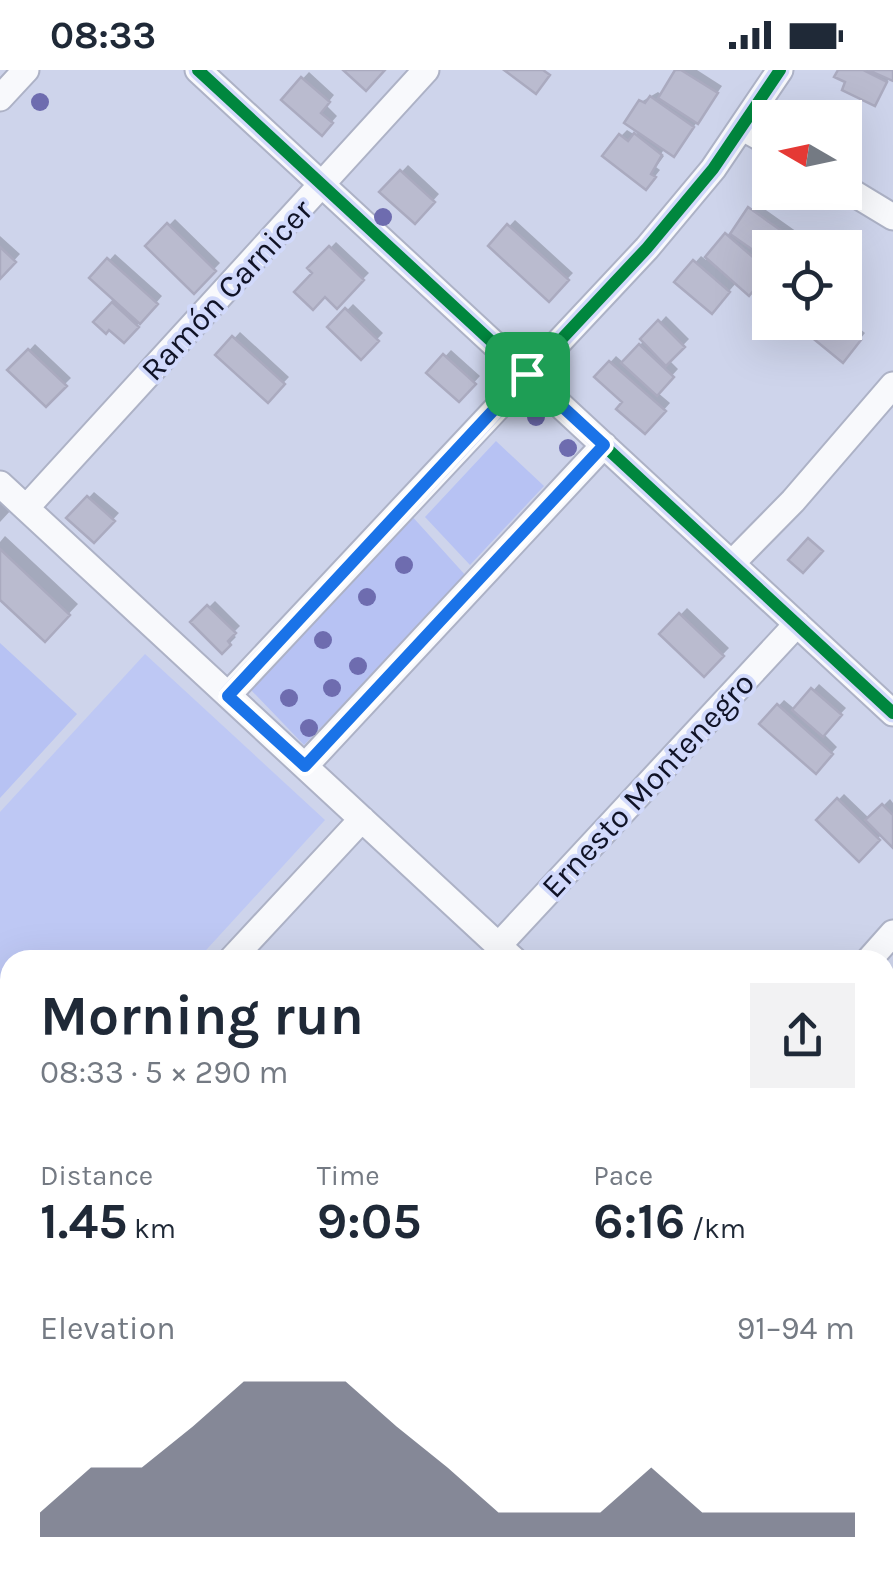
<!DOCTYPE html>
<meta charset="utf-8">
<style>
body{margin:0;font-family:Karla,sans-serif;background:#f2f2f3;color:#1f2937;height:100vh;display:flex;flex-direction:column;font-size:38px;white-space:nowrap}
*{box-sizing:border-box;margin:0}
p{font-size:32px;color:#747a83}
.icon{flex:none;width:55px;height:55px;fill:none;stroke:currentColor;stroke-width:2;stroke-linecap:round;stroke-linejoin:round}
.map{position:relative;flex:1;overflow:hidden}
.drawer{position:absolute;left:0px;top:880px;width:895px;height:640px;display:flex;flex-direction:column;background:#fff;border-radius:30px 30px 0 0;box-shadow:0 10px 40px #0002}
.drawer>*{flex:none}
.needle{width:65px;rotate:279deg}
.controls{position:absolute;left:752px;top:30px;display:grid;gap:20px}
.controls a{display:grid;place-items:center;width:110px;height:110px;border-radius:0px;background:#fff;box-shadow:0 10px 40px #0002;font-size:50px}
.pin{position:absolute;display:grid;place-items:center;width:85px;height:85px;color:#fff;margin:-42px;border-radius:20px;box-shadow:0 5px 15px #0006}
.round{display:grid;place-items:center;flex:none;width:105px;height:105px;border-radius:0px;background:#f2f2f3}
.head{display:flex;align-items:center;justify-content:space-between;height:170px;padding:0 40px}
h1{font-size:55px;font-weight:700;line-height:75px}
.stats{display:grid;grid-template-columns:repeat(3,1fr);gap:15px;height:170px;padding:10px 40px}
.stats div{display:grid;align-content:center}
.stats b{font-size:50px;font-weight:700}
.stats small{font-size:28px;font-weight:400}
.stats p{font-size:28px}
.chart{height:280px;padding:20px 40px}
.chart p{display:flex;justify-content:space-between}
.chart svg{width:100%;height:180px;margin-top:10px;fill:#52576c;opacity:.7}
.status{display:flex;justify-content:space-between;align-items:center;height:70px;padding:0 50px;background:#fff;direction:ltr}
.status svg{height:28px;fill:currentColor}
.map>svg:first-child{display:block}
.built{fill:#bec8f4}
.green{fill:#b7c2f3}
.shadow{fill:#0003}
.building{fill:#babbcf;stroke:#aaaabf;stroke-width:2.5}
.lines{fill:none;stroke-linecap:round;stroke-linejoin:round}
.minor-casing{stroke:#adb2c6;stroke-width:29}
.tertiary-casing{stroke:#adb2c6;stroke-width:34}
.minor{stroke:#f8f9fc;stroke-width:25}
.tertiary{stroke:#f8f9fc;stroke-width:30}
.cycleway-casing{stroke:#d1d9fb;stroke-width:19}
.cycleway{stroke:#00873e;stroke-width:12}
.tree{fill:#6e6caf}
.route-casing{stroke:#fff;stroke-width:20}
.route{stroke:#1a73e8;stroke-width:12}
.labels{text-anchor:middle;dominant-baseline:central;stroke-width:8;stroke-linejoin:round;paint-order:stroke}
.street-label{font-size:32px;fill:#101327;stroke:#d1d9fb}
</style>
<div class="status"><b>08:33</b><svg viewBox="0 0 49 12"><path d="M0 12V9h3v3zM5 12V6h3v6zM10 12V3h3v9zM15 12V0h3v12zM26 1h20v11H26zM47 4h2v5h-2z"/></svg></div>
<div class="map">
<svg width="893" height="1520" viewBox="0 0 893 1520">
<rect width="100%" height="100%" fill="#ced4eb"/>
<path class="built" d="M145 584 325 750 197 890H10V975L0 966V742Z"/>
<path class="green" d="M496 371 544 416 470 495 425 447Z
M410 444 467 507 304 675 251 620Z
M0 573 77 644 0 728Z"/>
<path class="shadow" d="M678 0H697L722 16 679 78H665L661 84 664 86 656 97 660 100 652 110 621 66 627 60 635 65 640 61 641 32 658 22 662 25Z
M841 0H893V9L890 7 874 33 848 11Z
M309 2 334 25 326 35 337 46 322 63 284 29Z
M408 95 439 124 415 151 383 122Z
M756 133 800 164 790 178H770V189L766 186 759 195 767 202 749 222 737 212 717 235 678 212 701 186 706 190 733 159 735 161Z
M175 149 220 193 194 220 149 176Z
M515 150 573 203 549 228 491 176Z
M0 166 20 184 0 206Z
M336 172 369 203 337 235 325 223 311 198Z
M115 184 162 226 124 270 109 256 96 252 117 230 93 208Z
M353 234 383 263 361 286 331 257Z
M666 246 689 269 669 290 678 299 657 322 670 333 645 361 625 332 597 307 616 286 624 293Z
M845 247 865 263 849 283 797 252H845Z
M240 262 289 307 268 329 219 285Z
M35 274 71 308 46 333 11 300Z
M451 280 480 306 459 329 430 303Z
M94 422 119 443 94 470 70 448Z
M0 427 12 439 0 452Z
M5 466 78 534 45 569 0 526V472Z
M215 531 240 556 232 564 236 567 222 581 194 552Z
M687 538 729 578 704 604 662 564Z
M819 614 846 638 823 663 837 677 816 700 762 654 784 630 796 640Z
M844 724 870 749 890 729 893 733V775L882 764 859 788 819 750Z"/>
<path class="building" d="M343 0H385L366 21Z
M504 0H543L550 5 536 24Z
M675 0H681L718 23 698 54 658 28Z
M838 0H863L887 12 875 36 842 20 845 12 834 7Z
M868 0H893V11Z
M301 7 330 32 321 43 333 53 322 66 281 30Z
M650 26 694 57 674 87 624 53 639 30 645 33Z
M634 63 662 85 651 104 656 107 646 120 602 86 619 64 628 71Z
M400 100 435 132 415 154 379 122Z
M748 137 796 171 791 178H770V192L730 164Z
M167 153 216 201 194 224 145 176Z
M507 154 569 210 549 232 488 176Z
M725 163 761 194 755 202 763 209 749 226 705 187Z
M329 176 364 210 337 239 325 227 313 240 294 222 312 203 307 198Z
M0 177 16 192 0 209Z
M107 188 158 234 140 254 89 208Z
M693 190 730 222 712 244 674 212Z
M112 232 139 257 124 273 109 260 106 264 93 252Z
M345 238 379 271 361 290 327 257Z
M658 250 685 277 666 296 640 269Z
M793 252H839L861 270 843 293Z
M232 266 285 314 268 333 215 285Z
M639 274 674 307 657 326 621 293Z
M28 279 67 316 46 337 7 300Z
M443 284 476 314 459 332 426 303Z
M609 291 666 341 645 364 616 339 622 332 594 307Z
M87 426 115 451 94 473 66 448Z
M808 468 823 481 803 503 788 490Z
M0 479 70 545 45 572 0 530Z
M207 535 236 563 228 571 231 575 222 584 190 552Z
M679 543 724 586 704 607 659 564Z
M811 618 842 645 823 667 792 640Z
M777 634 833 684 816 704 759 654Z
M837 728 880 770 859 792 816 750Z
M882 734 893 745V778L865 750Z"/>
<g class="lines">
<defs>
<path id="minor" d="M198 0 893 643
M0 28 26 0
M743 58 770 73
M845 118 893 147
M0 414 514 890
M26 438 426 0
M732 493 793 431 893 315
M228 625 647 178 713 99 780 0
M305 696 604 375
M498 876 797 554
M231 890 362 749
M869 890 893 863
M0 988 10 997
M885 1227 893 1234
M0 1284 10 1273
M560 1510 571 1520
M885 1510 893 1513
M161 1520 170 1510"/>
<path id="tertiary" d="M885 1467 893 1453
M854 1520 860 1510"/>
</defs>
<use href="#minor" class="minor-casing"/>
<use href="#tertiary" class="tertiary-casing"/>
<use href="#minor" class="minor"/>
<use href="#tertiary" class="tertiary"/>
<defs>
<path id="cycleway" d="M198 0 893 643
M228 625 647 178 713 99 780 0"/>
</defs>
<use href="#cycleway" class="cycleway-casing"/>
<use href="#cycleway" class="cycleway"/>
</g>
<g class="tree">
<circle cx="40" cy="32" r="9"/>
<circle cx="383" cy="147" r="9"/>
<circle cx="536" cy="347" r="9"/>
<circle cx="568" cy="378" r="9"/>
<circle cx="404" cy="495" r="9"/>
<circle cx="367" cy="527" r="9"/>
<circle cx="323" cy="570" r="9"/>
<circle cx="358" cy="596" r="9"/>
<circle cx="332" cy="618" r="9"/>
<circle cx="289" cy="628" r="9"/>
<circle cx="309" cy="658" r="9"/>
</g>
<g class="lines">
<defs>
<path id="route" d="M527 304 604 375 305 696 228 626Z"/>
</defs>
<use href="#route" class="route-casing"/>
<use href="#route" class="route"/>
</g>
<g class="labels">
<g class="street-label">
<text transform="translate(227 220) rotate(-47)">Ramón Carnicer</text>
<text transform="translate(648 715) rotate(-47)">Ernesto Montenegro</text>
</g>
</g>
</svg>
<div class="controls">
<a><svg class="needle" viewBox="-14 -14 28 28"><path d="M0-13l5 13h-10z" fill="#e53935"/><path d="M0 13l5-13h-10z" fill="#747a83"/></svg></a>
<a><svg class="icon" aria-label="locate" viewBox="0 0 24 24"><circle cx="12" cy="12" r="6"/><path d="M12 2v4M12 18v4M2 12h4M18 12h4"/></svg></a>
</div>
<div class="pin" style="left:527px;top:304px;background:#1e9e55"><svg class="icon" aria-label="arrive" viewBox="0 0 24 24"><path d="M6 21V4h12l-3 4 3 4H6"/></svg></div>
<section class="drawer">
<div class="head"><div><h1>Morning run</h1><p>08:33 · 5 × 290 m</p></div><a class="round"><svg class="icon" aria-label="share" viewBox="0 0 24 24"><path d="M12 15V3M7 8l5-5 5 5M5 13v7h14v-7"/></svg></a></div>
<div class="stats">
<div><p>Distance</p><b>1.45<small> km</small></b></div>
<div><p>Time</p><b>9:05</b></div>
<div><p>Pace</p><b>6:16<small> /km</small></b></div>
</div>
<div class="chart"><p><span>Elevation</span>91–94 m</p>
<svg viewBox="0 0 160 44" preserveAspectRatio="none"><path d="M0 44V38L10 27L20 27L30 17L40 6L50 6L60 6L70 17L80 27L90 38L100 38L110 38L120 27L130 38L140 38L150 38L160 38V44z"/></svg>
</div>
</section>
</div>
